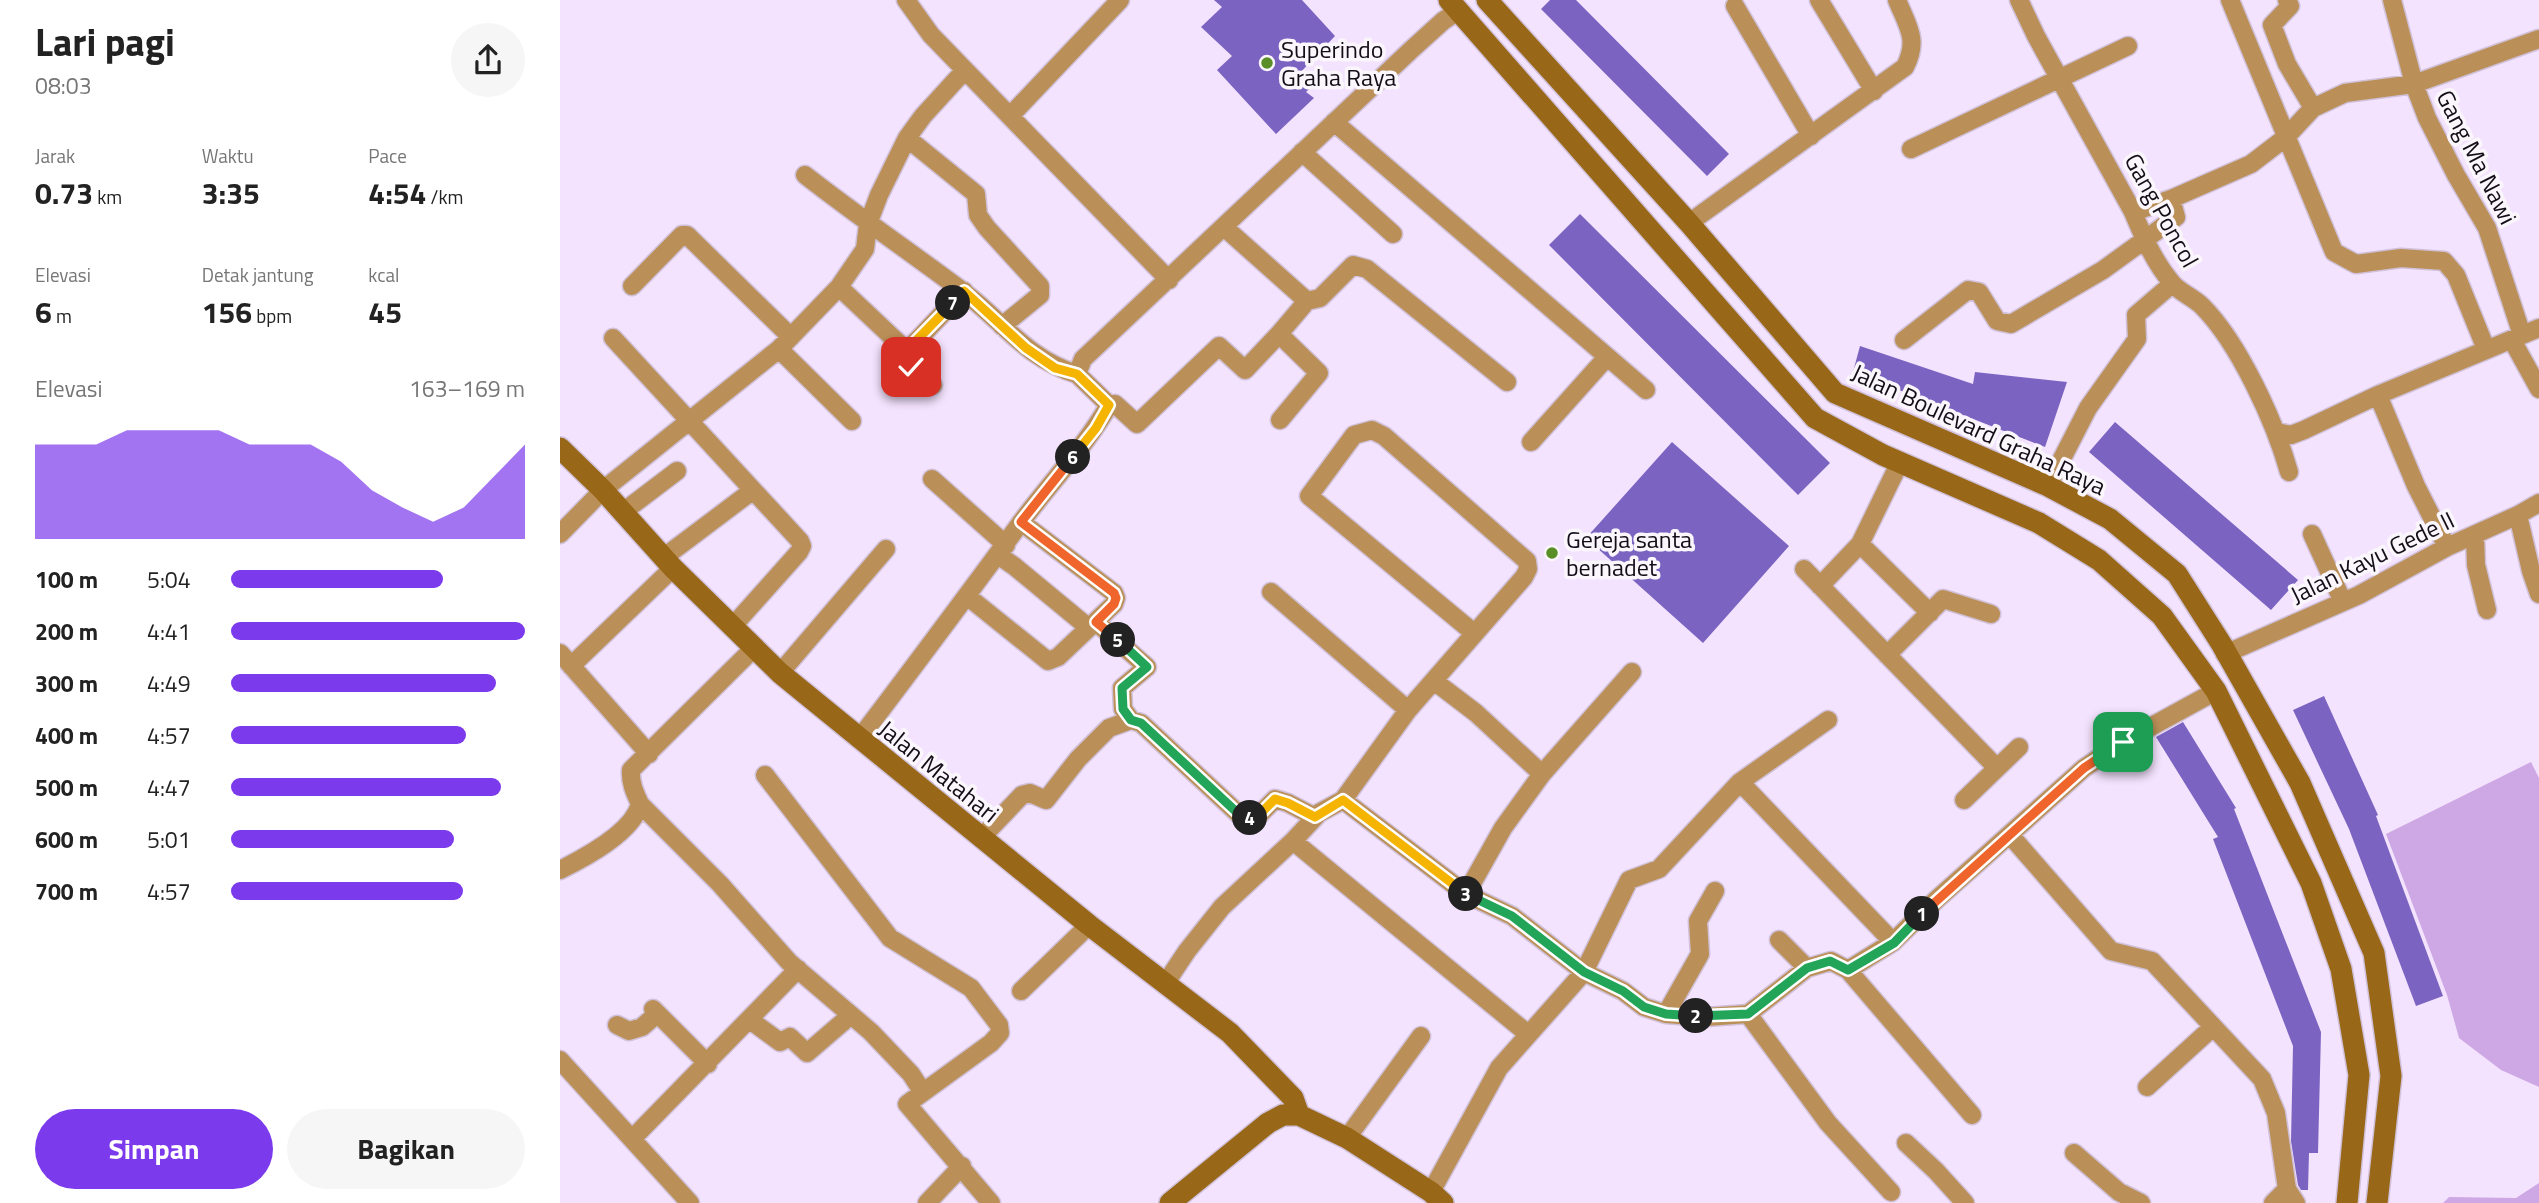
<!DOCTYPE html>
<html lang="id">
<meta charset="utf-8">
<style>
body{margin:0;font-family:"Titillium Web",sans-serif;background:#f6f6f6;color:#222;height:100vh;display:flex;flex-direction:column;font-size:26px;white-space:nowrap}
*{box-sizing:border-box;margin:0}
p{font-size:23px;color:#767676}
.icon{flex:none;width:38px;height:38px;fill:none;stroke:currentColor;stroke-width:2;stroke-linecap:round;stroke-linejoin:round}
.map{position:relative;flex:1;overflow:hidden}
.details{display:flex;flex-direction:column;background:#fff;width:560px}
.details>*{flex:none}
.pin{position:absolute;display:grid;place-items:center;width:60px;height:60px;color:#fff;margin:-30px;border-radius:14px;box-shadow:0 4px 10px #0006}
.km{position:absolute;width:35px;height:35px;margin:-18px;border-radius:50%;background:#222;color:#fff;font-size:19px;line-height:35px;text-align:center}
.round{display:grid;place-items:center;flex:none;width:74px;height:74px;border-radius:37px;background:#f6f6f6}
.head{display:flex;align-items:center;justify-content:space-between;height:119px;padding:0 35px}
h1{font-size:38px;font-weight:700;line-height:52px}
.metrics{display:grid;grid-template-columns:repeat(3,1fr);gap:10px;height:119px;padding:7px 35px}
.metrics div{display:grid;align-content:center}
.metrics b{font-size:30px;font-weight:700}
.metrics small{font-size:19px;font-weight:400}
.metrics p{font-size:19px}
.chart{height:196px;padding:14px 35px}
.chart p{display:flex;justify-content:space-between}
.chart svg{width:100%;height:126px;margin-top:7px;fill:#7c3aed;opacity:.7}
.action{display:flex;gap:14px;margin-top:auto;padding:14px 35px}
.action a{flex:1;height:80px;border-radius:42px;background:#7c3aed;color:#fff;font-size:28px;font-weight:700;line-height:80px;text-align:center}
.action a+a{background:#f6f6f6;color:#222}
ul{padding:0 35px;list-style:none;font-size:23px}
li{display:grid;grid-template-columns:112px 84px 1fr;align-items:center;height:52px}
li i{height:18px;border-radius:9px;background:#7c3aed}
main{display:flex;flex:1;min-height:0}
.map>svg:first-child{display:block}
.green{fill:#cea8e4}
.building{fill:#7b64c1}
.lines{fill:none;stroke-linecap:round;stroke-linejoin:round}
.street-casing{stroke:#d0c1d9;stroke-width:21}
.secondary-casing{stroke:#d0c1d9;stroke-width:24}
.street{stroke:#bb9058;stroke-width:18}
.secondary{stroke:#986717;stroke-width:21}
.split-1-casing{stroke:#fff;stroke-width:14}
.split-2-casing{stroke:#fff;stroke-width:14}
.split-3-casing{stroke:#fff;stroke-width:14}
.split-4-casing{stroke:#fff;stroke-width:14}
.split-5-casing{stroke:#fff;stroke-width:14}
.split-6-casing{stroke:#fff;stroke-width:14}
.split-7-casing{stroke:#fff;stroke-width:14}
.split-8-casing{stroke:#fff;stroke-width:14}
.split-1{stroke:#f0652b;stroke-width:9}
.split-2{stroke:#22a559;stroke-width:9}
.split-3{stroke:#22a559;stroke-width:9}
.split-4{stroke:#f5b400;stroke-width:9}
.split-5{stroke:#22a559;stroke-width:9}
.split-6{stroke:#f0652b;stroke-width:9}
.split-7{stroke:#f5b400;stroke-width:9}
.split-8{stroke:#f5b400;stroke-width:9}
.poi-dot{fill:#5a8f28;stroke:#faf6fc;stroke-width:2.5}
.labels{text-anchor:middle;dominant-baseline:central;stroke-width:7;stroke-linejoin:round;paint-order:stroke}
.poi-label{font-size:24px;fill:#140d18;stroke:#faf6fc;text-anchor:start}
.street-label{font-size:24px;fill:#140d18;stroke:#faf6fc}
</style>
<main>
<section class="details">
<div class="head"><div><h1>Lari pagi</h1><p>08:03</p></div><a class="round"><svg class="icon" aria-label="share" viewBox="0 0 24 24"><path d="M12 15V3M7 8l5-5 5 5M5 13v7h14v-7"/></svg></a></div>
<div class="metrics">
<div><p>Jarak</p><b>0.73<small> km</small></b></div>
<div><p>Waktu</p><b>3:35</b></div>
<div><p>Pace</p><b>4:54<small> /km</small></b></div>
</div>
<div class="metrics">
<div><p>Elevasi</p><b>6<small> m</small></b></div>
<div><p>Detak jantung</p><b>156<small> bpm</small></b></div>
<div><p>kcal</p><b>45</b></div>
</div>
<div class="chart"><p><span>Elevasi</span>163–169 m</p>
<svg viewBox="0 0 160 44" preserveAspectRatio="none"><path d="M0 44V11L10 11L20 11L30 6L40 6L50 6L60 6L70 11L80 11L90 11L100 17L110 27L120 33L130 38L140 33L150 22L160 11V44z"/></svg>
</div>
<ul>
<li><b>100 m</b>5:04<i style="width:72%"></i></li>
<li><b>200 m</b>4:41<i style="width:100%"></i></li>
<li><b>300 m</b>4:49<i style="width:90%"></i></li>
<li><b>400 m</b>4:57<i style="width:80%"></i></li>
<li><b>500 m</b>4:47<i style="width:92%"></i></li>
<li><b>600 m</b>5:01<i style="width:76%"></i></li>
<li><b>700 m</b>4:57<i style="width:79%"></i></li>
</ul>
<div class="action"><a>Simpan</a><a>Bagikan</a></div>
</section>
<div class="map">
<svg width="1979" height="1203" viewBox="0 0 1979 1203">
<rect width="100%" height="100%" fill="#f4e3fe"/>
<path class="green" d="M1971 762 1979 778V1087L1941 1070 1899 1038 1887 995 1826 834Z
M1979 1183V1203H1883L1889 1197 1956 1198Z"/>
<path class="building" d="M654 0H742L775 36 738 75 752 86 746 92 754 98 716 134 657 70 672 56 641 27 662 7Z
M990 0H1016L1169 154 1147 176 981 9Z
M1020 214 1270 463 1238 495 989 245Z
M1300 346 1413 384 1415 372 1507 382 1485 447 1293 372Z
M1555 422 1738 580 1711 610 1529 452Z
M1112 442 1229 546 1143 643 1026 538Z
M1764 696 1818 815 1816 816 1883 996 1856 1006 1789 829 1733 710Z
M1623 722 1676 808 1674 809 1761 1032 1758 1153H1749L1748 1190H1741L1738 1185 1731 1141 1733 1046 1653 839 1658 837 1596 737Z"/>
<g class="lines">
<defs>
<path id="street" d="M346 0 371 35 609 280
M1259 0 1314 91
M1459 0 1476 36 1573 212C1583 236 1594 262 1612 283 1619 292 1633 297 1642 306 1679 343 1715 422 1729 472
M1670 0 1774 252 1796 264 1841 258 1884 261 1896 275 1926 349
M1727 0 1730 6 1712 25 1727 64 1753 108
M1832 0 1854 84 1867 118 1896 175 1927 228 1962 335
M1175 6 1251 136
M451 115 560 0
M774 122 1086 390
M347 138 416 194 418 215 427 228 480 286V295L442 326
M1351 149 1568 46
M742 152 833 234
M245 175C296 215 349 251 401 290 442 320 466 359 517 374
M1573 212 1611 199 1691 164 1725 138 1753 108 1785 93 1854 84 1979 39
M1129 223 1345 67C1359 40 1348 27 1337 0
M664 227 747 301 760 298 793 265 807 269 947 382
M72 286 122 235H127L231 337
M279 287 347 351
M53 338 240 541 242 546 239 552 172 627
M1344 340 1408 290 1419 292 1437 321 1451 324 1543 270 1616 217 1611 199
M1952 340 1979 389
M219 349 292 421
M373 385 347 362V351L404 291
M1818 395 1856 486 1887 547
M549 405 555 404 577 424 659 346 685 370 719 334
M720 420 759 373 719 334 747 301
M1717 432 1731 435 1744 430 1818 395 1979 328
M971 442 1047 357
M372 479 446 545
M1488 486 1528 408 1577 339 1576 315 1612 284
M63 512 117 471
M1958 515 1971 571 1979 594
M0 534 43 490 219 349 279 287 305 249 308 224 319 195 347 138 363 116 405 70
M1752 534 1783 602
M1915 535 1916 565 1927 610
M1300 544 1370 613
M438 555 454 566 529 628
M103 558 192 491
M1244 569 1437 768
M1260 586 1300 544 1340 462
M711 592 848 710
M407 596 488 661 498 657 554 604 556 598 554 593 461 522
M536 622 587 667 562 688 563 709 571 720
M193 649 71 770C70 783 75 793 80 804L160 884 229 962 311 1032 351 1074 362 1091
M0 653 89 754
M1665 654 1799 595 1887 547 1958 515 1979 503
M1327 655 1383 599 1431 614
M11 666 113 568
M220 673 326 549
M874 681 916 713 982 774 1072 672
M299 739C354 667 408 594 462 521 491 482 525 447 549 405L517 374 523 359 851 50 883 21 899 10
M205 775 330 938 411 988 439 1025 440 1033 431 1043 347 1104 431 1203
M1180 782 1333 942
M783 800 906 894 952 916 1024 972 1063 991 1084 1007 1106 1014 1146 1017 1188 1014 1247 968 1271 961 1288 970 1412 1115
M1404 800 1459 747
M1450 835 1551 951 1592 961 1702 1079 1716 1113 1727 1189
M421 838 462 795 470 793 486 800 518 759 549 728 571 720 581 723 684 819 697 817 715 799 728 803 755 817
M733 841 968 1034
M0 870C26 857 73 832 80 804
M906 894 943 828 982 774
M1219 940 1247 968
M1288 970 1333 942 1376 900 1524 768 1563 742 1656 691
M605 984 627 951 662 907 733 841 759 813 783 800 848 710 964 577 968 569 967 561 824 436 812 430 794 435 749 496 914 633
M461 991 529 925
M93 1009 148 1064
M1106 1014 1140 954 1138 921 1155 891
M1188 1014 1268 1123 1331 1192
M190 1020 220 1042 230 1037 247 1053 291 1015
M57 1025 69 1031 82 1027 97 1014
M0 1060 130 1203
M1587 1087 1653 1027
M787 1138 861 1036
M72 1139 238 969
M1346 1143 1376 1171 1405 1203
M1514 1153 1559 1192 1581 1203
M871 1192 939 1068 1024 972 1069 880 1099 869 1180 782 1268 720
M367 1203 402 1166
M1713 1203 1727 1189 1736 1203"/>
<path id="secondary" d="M889 0 1255 418 1323 455 1479 523 1539 560 1602 616 1656 691 1751 883 1781 969 1799 1075 1787 1203
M927 0 1129 223 1275 393 1488 486 1550 519 1617 574 1662 645 1740 783 1814 953 1831 1076 1817 1203
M0 448 43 490 113 568 220 673 529 925 670 1033 733 1098 739 1115
M610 1203 708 1123 723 1115H739L787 1138 871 1192 883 1203"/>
</defs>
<use href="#street" class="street-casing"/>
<use href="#secondary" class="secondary-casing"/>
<use href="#street" class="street"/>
<use href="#secondary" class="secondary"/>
</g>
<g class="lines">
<defs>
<path id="split-1" d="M1362 914 1524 768 1563 742"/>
<path id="split-2" d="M1136 1016 1188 1014 1247 968 1270 961 1288 970 1334 943 1362 914"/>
<path id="split-3" d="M906 894 952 916 1024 972 1063 991 1084 1007 1106 1014 1136 1016"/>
<path id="split-4" d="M690 818 697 817 715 799 728 803 755 817 783 800 906 894"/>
<path id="split-5" d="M558 640 587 667 562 688 563 709 571 720 581 723 684 819 690 818"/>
<path id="split-6" d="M513 457 461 522 554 593 556 598 554 604 536 622 558 640"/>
<path id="split-7" d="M393 303 404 291 466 348 495 368 517 374 549 405 536 428 513 457"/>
<path id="split-8" d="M351 367 345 357 346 351 393 303"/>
</defs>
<use href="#split-1" class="split-1-casing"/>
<use href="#split-2" class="split-2-casing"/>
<use href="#split-3" class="split-3-casing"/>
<use href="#split-4" class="split-4-casing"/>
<use href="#split-5" class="split-5-casing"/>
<use href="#split-6" class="split-6-casing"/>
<use href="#split-7" class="split-7-casing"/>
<use href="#split-8" class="split-8-casing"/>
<use href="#split-1" class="split-1"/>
<use href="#split-2" class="split-2"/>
<use href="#split-3" class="split-3"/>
<use href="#split-4" class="split-4"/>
<use href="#split-5" class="split-5"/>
<use href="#split-6" class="split-6"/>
<use href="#split-7" class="split-7"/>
<use href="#split-8" class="split-8"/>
</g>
<g class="poi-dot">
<circle cx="707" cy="63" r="7"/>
<circle cx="992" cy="553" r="7"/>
</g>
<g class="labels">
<g class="poi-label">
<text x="721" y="49">Superindo<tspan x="721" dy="28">Graha Raya</tspan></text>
<text x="1006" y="539">Gereja santa<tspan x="1006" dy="28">bernadet</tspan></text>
</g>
<g class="street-label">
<text transform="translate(1917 157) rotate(63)">Gang Ma Nawi</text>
<text transform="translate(1602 210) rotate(61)">Gang Poncol</text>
<text transform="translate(1419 429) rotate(25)">Jalan Boulevard Graha Raya</text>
<text transform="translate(1812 557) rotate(-26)">Jalan Kayu Gede II</text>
<text transform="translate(379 771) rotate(39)">Jalan Matahari</text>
</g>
</g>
</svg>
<div class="pin" style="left:1563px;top:742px;background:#1e9e55"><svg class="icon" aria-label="arrive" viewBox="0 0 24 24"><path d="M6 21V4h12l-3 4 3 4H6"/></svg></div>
<div class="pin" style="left:351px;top:367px;background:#d93025"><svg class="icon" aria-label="check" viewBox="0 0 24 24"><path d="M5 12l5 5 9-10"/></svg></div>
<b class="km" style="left:1362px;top:914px">1</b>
<b class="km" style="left:1136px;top:1016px">2</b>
<b class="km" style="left:906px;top:894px">3</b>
<b class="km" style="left:690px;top:818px">4</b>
<b class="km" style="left:558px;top:640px">5</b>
<b class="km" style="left:513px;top:457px">6</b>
<b class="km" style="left:393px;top:303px">7</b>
</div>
</main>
